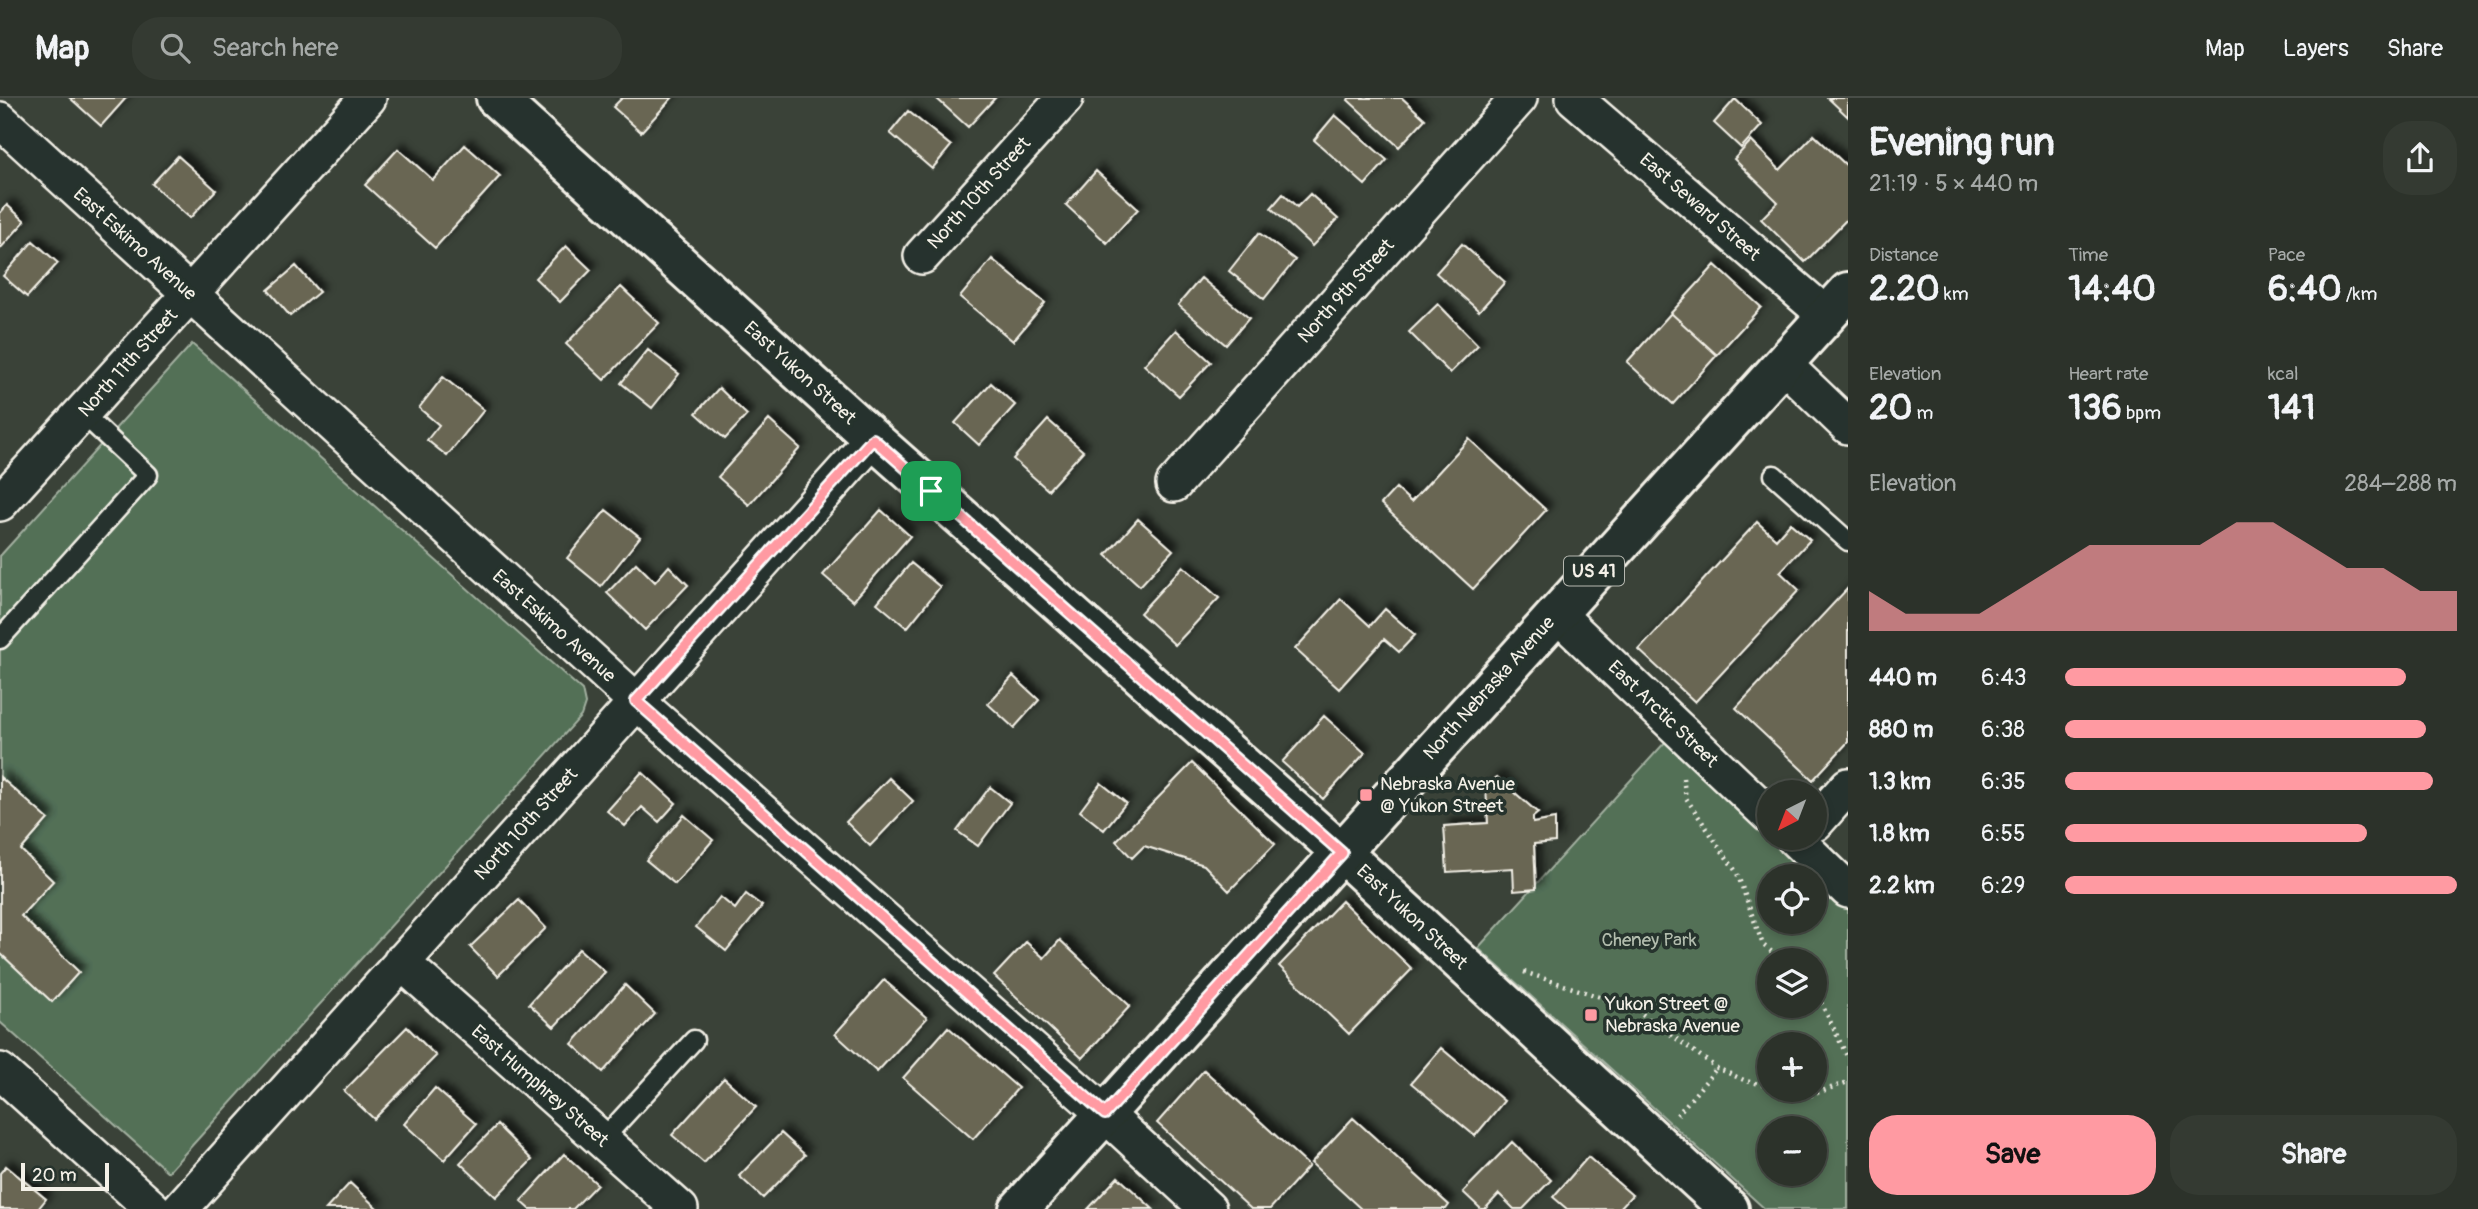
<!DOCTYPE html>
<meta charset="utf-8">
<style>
body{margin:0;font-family:Pangolin,sans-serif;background:#343a32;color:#f1f3f6;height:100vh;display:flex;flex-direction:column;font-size:26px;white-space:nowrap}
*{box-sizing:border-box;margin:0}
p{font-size:23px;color:#a6aaa8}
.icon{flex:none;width:38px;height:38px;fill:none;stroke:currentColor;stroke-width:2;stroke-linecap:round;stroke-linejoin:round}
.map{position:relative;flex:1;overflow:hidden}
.drawer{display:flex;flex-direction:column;background:#2c322a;width:630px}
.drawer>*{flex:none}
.needle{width:46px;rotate:222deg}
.controls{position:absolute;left:1757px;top:682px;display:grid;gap:14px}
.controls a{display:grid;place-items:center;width:70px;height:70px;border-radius:50%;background:#2c322a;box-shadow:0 4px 10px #0003,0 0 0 2px #484d47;font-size:35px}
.scale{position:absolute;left:21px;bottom:18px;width:88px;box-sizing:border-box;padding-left:7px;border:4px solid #f4f1e8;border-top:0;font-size:19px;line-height:24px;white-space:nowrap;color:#f4f1e8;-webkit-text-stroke:5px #26332d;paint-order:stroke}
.pin{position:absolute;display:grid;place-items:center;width:60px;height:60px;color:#fff;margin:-30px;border-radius:14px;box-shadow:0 4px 10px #0006}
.round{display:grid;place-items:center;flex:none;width:74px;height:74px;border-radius:28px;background:#343a32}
.overview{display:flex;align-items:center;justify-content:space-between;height:119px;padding:0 21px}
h1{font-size:38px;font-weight:800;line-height:52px}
.figures{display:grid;grid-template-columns:repeat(3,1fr);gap:10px;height:119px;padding:7px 21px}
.figures div{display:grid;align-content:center}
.figures b{font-size:35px;font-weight:800}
.figures small{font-size:19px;font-weight:400}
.figures p{font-size:19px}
.chart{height:196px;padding:14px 21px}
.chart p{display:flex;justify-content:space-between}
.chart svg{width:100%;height:126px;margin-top:7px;fill:#ff9aa2;opacity:.7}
.button{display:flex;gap:14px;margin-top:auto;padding:14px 21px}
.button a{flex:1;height:80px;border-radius:28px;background:#ff9aa2;color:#111;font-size:28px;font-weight:800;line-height:80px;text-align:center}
.button a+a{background:#343a32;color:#f1f3f6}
ul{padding:0 21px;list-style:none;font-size:23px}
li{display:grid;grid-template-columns:112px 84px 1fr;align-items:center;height:52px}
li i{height:18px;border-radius:9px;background:#ff9aa2}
header{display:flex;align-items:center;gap:42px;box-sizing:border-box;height:98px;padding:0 35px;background:#2c322a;border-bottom:2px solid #484d47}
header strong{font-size:33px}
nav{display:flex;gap:38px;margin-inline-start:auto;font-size:24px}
.search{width:490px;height:63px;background:#343a32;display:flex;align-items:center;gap:18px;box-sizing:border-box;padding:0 24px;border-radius:28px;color:#a6aaa8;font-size:26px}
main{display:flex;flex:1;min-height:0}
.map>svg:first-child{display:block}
.green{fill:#526f57;stroke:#a3b0a0;stroke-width:2;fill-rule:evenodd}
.building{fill:#696652;stroke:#f4f1e8;stroke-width:2;filter:url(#shadow)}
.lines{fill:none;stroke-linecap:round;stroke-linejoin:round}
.lane-casing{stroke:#f4f1e8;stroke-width:23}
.street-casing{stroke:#f4f1e8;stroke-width:40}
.secondary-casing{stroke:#f4f1e8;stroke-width:44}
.primary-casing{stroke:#f4f1e8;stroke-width:44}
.path{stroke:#f4f1e8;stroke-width:4.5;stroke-dasharray:2 5;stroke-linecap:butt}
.lane{stroke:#26332d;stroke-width:18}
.street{stroke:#26332d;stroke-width:35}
.secondary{stroke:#26332d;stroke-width:38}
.primary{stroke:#26332d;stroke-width:38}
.route-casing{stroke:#fff;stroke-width:14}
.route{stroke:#ff9aa2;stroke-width:9}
.poi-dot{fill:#ff9aa2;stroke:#26332d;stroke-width:2.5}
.labels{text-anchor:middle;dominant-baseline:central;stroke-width:7;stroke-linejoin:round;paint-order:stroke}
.shield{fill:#26332d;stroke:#b6b8b0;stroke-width:2}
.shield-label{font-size:18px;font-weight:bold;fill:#f4f1e8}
.street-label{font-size:19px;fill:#f4f1e8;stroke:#26332d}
.poi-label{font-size:19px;fill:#f4f1e8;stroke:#26332d;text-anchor:start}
.park-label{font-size:19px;fill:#b3bdae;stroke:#26332d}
</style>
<header>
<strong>Map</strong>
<div class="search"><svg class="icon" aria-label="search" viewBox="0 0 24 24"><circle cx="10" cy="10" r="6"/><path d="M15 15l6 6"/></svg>Search here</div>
<nav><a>Map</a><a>Layers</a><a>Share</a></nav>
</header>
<main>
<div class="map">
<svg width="1848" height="1111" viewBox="0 0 1848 1111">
<defs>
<filter id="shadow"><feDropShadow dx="6" dy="-6" stdDeviation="3.5" flood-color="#0009"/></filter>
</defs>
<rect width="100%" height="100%" fill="#3a4238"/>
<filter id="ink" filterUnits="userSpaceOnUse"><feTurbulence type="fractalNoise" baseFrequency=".0143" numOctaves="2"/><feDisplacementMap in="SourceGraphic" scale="14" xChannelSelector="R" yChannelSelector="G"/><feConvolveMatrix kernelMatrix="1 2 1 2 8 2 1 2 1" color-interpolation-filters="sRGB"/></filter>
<g filter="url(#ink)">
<path class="green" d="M192 246 582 592 585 606 581 618 168 1074 0 924V458Z
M1678 630 1769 717V740H1794L1848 792V1111H1765L1478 850ZM1769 779H1815V824H1769ZM1769 863H1815V908H1769ZM1769 947H1815V992H1769ZM1769 1031H1815V1076H1769Z"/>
<path class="building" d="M70 0H126L101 28Z
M622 0H672L641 34 613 9Z
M936 0H995L968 29Z
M1349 0H1402L1425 21 1399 49 1348 2Z
M1828 0H1848V19Z
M1735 1 1762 27 1741 50 1714 25Z
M908 13 951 48 932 71 890 35Z
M1335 17 1387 62 1365 87 1314 42Z
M1814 37 1848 69V120L1805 164 1761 121 1778 104 1734 61 1751 43 1780 72Z
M465 47 500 78 435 150 365 87 398 51 433 82Z
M178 58 216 92 190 120 152 86Z
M1096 73 1138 111 1107 145 1066 107Z
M1283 96 1297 109 1310 96 1338 121 1312 148 1271 110Z
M7 107 25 123 0 151V115Z
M1259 135 1295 162 1264 201 1229 173Z
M33 143 58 165 27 199 3 178Z
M1462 146 1505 184 1479 213 1436 175Z
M566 148 591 172 560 204 535 180Z
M992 161 1045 205 1013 243 960 199Z
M1715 167 1761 209 1717 257 1671 215Z
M296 168 319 194 290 218 268 192Z
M1201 180 1249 220 1226 247 1178 207Z
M621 189 659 225 604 282 566 246Z
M1438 206 1478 247 1450 275 1409 234Z
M1671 215 1717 257 1673 306 1627 264Z
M1176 232 1211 264 1179 298 1144 267Z
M648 252 679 276 652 310 621 285Z
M443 279 484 312 447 358 427 342 439 327 419 310Z
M991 285 1015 307 979 347 955 325Z
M719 290 747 317 725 341 696 315Z
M769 322 800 350 749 407 718 379Z
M1048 322 1083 353 1048 392 1013 361Z
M1469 341 1546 412 1473 491 1381 406 1396 390 1411 404Z
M606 412 640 439 601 488 567 460Z
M881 412 910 438 853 503 823 477Z
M1138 421 1173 452 1140 488 1106 457Z
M1757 424 1776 441 1790 425 1810 442 1780 474 1799 492 1695 604 1639 552Z
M636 465 655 484 669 468 688 487 645 532 607 495Z
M911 465 940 489 907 530 877 505Z
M1183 468 1219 500 1175 547 1140 515Z
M1848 490V644L1813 682 1736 610Z
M1341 501 1370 528 1385 511 1415 537 1399 554 1384 541 1339 591 1295 551Z
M1013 578 1039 602 1014 630 988 606Z
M1324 618 1365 655 1323 701 1282 664Z
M1192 665 1275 746 1229 793 1204 767 1144 748 1132 760 1116 743Z
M642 674 676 705 659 724 642 709 625 728 607 713Z
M0 679 48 721 21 752 53 783 21 818 79 874 52 904 0 855Z
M1497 679 1538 715 1533 719V725L1555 721V744L1534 746 1536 791 1514 793 1513 770 1447 774 1444 728 1488 725 1486 688Z
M889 680 913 703 870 748 846 724Z
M1101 685 1126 705 1104 732 1080 713Z
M990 689 1010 705 978 748 957 733Z
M684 717 713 742 675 786 646 762Z
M746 796 762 808 726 853 696 829 720 799 735 811Z
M519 802 546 830 498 878 470 849Z
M1342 803 1412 871 1349 936 1279 868Z
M1060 842 1130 908 1082 960 994 878 1026 844 1044 860Z
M579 851 605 874 554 929 529 906Z
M884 882 927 920 877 974 835 936Z
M625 887 655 916 603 974 572 946Z
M407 929 436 958 374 1021 344 993Z
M948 929 1018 990 973 1041 903 980Z
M1441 950 1504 1003 1475 1038 1411 985Z
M1204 972 1309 1068 1270 1111H1251L1157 1025Z
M724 980 756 1009 704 1065 672 1037Z
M435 990 476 1026 444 1062 404 1026Z
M1353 1020 1449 1107 1446 1111H1361L1311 1065Z
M497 1027 532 1062 496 1099 460 1065Z
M781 1035 805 1057 763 1100 739 1078Z
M1512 1044 1551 1082 1523 1111H1514L1499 1096 1485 1111H1481L1463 1094Z
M564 1056 597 1086 573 1111H530L521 1103Z
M1588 1059 1632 1097 1619 1111H1567L1553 1099Z
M6 1068 46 1101 38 1111H0V1075Z
M1118 1079 1153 1111H1088Z
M350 1085 378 1111H326Z"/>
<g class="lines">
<defs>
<path id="lane" d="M1774 377 1848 443
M0 541 148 377 82 315
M602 1042 694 942"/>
<path id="street" d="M1574 0 1826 217
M0 22 636 603 1105 1016 1208 1111
M922 158 1065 0
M1783 266 1848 328
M1174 386 1519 0
M0 405 368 0
M1556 515 1769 717
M1815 725 1848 688
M1794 740 1848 792
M401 864 680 1111
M0 973 153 1111
M180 1111 873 341"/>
<path id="secondary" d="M496 0 873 341 1342 755 1729 1111"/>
<path id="primary" d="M1019 1111 1848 194"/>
</defs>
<use href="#lane" class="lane-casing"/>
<use href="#street" class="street-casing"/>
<use href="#secondary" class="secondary-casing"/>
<use href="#primary" class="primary-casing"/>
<path class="path" d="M1683 680 1686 700 1737 775 1763 847 1784 863
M1524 874 1634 910 1717 970 1746 983 1769 988
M1815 892 1848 960
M1790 992 1811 997 1848 984
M1677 1017 1717 970"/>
<use href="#lane" class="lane"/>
<use href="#street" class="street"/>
<use href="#secondary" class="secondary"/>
<use href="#primary" class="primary"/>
</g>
</g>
<g class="lines" filter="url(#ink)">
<defs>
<path id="route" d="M873 341 1342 755 1105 1016 636 603Z"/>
</defs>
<use href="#route" class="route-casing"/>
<use href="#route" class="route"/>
</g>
<g class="poi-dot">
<rect x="1359" y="690" width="14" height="14" rx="3.5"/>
<rect x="1584" y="910" width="14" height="14" rx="3.5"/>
</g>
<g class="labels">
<rect class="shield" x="1564" y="458.5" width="60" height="29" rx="5"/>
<g class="shield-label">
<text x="1594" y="473">US 41</text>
</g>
<g class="street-label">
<text transform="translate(979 95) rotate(-48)">North 10th Street</text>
<text transform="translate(1700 109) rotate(41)">East Seward Street</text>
<text transform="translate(135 146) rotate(42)">East Eskimo Avenue</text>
<text transform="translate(1346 193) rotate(-48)">North 9th Street</text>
<text transform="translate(128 265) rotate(-48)">North 11th Street</text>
<text transform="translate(800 275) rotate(42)">East Yukon Street</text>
<text transform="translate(554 528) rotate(42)">East Eskimo Avenue</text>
<text transform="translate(1489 590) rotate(-48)">North Nebraska Avenue</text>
<text transform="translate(1663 616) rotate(44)">East Arctic Street</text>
<text transform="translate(526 726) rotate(-48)">North 10th Street</text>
<text transform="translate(1412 819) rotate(43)">East Yukon Street</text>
<text transform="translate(540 988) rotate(41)">East Humphrey Street</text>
</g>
<g class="poi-label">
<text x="1380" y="686">Nebraska Avenue<tspan x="1380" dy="22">@ Yukon Street</tspan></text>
<text x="1605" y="906">Yukon Street @<tspan x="1605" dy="22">Nebraska Avenue</tspan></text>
</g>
<g class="park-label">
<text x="1649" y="842">Cheney Park</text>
</g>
</g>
</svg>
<div class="controls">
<a><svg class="needle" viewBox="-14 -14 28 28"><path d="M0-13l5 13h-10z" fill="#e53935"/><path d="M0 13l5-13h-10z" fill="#a6aaa8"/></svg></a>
<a><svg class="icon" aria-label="locate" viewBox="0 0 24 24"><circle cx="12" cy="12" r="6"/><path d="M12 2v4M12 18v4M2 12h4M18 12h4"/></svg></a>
<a><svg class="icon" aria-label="layers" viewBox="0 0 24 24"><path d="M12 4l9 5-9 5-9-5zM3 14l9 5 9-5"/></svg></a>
<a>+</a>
<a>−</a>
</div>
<div class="scale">20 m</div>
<div class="pin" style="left:931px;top:393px;background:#1e9e55"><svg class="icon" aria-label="arrive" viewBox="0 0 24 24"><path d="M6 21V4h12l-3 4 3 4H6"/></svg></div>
</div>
<section class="drawer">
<div class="overview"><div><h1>Evening run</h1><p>21:19 · 5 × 440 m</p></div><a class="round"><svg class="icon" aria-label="share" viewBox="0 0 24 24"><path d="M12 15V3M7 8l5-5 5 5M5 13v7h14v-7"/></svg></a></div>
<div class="figures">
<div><p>Distance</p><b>2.20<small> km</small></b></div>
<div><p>Time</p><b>14:40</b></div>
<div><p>Pace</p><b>6:40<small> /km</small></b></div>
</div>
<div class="figures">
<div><p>Elevation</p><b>20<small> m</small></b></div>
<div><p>Heart rate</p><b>136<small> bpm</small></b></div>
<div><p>kcal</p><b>141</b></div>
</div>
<div class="chart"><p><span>Elevation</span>284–288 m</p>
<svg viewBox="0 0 160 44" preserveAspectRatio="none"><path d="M0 44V30L10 38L20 38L30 38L40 30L50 22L60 14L70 14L80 14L90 14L100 6L110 6L120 14L130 22L140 22L150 30L160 30V44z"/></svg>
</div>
<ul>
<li><b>440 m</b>6:43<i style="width:87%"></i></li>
<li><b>880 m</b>6:38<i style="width:92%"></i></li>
<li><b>1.3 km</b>6:35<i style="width:94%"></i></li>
<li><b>1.8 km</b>6:55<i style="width:77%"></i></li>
<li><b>2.2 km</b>6:29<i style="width:100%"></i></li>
</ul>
<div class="button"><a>Save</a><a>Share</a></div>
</section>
</main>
